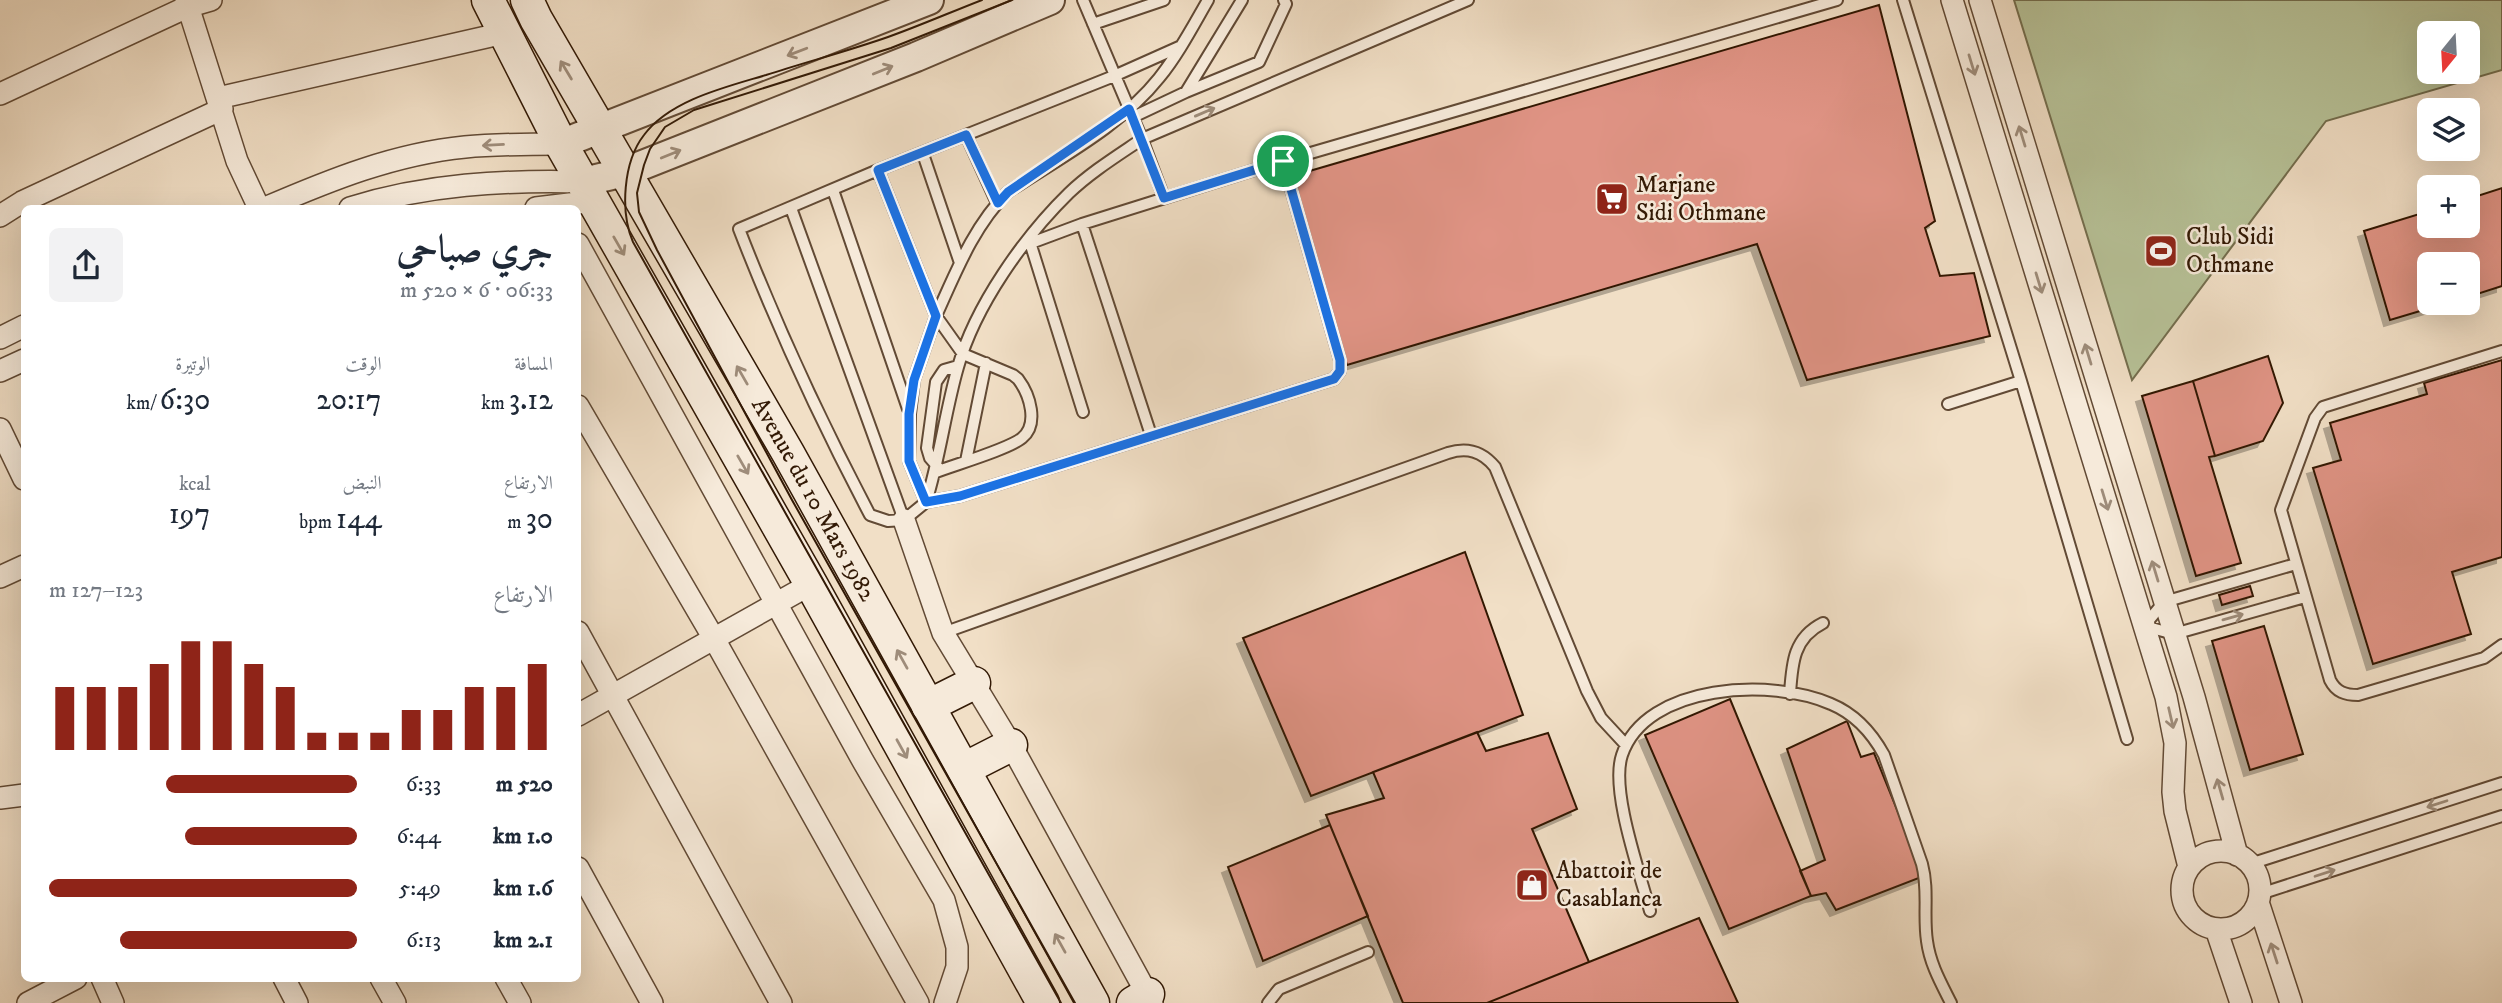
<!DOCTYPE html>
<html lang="ar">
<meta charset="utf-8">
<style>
body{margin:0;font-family:"IM FELL DW Pica",Amiri,serif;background:#f2f2f3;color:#1f2937;direction:rtl;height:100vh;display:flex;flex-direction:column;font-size:26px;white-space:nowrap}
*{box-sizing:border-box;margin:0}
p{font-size:23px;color:#747a83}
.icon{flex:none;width:38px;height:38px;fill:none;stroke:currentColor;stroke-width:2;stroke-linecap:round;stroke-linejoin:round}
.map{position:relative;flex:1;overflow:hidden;direction:ltr}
.panel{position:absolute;left:21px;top:205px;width:560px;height:777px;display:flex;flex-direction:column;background:#fff;border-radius:10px;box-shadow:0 7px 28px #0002;direction:rtl}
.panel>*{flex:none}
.needle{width:46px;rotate:198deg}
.controls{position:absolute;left:2417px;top:21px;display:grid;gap:14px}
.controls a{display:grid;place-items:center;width:63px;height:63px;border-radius:10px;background:#fff;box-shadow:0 7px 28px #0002;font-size:35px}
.pin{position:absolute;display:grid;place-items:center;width:60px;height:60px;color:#fff;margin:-30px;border:4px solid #fff;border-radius:50%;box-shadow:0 2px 7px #0007}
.round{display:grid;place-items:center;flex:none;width:74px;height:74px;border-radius:10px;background:#f2f2f3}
.head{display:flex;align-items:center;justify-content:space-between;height:119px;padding:0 28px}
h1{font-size:38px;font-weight:600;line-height:52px}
.figures{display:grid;grid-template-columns:repeat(3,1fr);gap:10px;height:119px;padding:7px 28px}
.figures div{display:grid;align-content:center}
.figures b{font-size:30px;font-weight:600}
.figures small{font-size:19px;font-weight:400}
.figures p{font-size:19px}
.chart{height:196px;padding:14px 28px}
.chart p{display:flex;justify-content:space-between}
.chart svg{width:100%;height:126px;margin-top:7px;stroke:#8f2418;stroke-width:6}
ul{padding:0 28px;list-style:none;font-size:23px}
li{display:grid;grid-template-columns:112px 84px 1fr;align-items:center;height:52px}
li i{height:18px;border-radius:9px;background:#8f2418}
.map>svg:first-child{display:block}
.green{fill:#b7c298;stroke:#746e4e;stroke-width:2;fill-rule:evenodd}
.building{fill:#df9384;stroke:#321905;stroke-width:2;filter:url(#shadow)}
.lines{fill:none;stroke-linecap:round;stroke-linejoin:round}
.service-casing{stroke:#624a35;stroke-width:14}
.minor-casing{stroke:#624a35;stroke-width:24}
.tertiary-casing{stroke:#624a35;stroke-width:32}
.secondary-casing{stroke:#321905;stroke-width:35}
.service{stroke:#f6eada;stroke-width:10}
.minor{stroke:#f6eada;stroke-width:21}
.tertiary{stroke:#f6eada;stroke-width:28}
.secondary{stroke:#f6eada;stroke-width:32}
.tram{stroke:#321905;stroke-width:2}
.oneway{stroke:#9e8c7a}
.route-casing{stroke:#fff;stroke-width:14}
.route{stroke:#1a73e8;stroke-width:9}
.labels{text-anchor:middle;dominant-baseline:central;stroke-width:5;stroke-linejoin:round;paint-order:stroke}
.poi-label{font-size:24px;fill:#321905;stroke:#f6eada;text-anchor:start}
.street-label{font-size:24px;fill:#321905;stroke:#f6eada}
</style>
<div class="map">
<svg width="2502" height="1003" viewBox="0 0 2502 1003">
<defs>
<filter id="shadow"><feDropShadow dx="-6" dy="6" stdDeviation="0" flood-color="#0004"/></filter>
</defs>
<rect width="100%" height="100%" fill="#f1dfc6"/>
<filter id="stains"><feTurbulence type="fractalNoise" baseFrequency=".00286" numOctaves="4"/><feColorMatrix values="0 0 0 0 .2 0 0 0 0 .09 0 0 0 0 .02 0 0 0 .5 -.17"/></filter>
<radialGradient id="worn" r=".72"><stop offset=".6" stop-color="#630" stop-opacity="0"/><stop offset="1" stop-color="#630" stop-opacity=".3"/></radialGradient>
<path class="green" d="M2014 0H2502V70L2326 121 2132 380ZM2429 33H2468V72H2429Z"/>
<path class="building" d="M1879 5 1935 221 1925 228 1940 276 1974 273 1990 336 1807 380 1757 244 1347 365 1289 177Z
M2502 188V286L2468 297V264H2429V303H2447L2390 320 2364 231 2429 211V226H2468V199Z
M2268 356 2283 403 2263 441 2215 456 2193 381Z
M2502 360V557L2452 572 2471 634 2373 664 2313 468 2341 460 2330 423 2427 394 2424 383Z
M2193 381 2215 456 2209 457 2241 563 2196 576 2142 396Z
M1465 552 1523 715 1311 796 1243 638Z
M2250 586 2253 596 2222 605 2219 595Z
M2264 626 2303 754 2250 770 2212 641Z
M1730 699 1811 896 1729 929 1645 735Z
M1847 721 1861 757 1874 753 1924 876 1836 910 1826 893 1811 896 1800 871 1825 860 1787 749Z
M1477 732 1486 751 1548 733 1577 809 1532 829 1589 962 1487 1003H1403L1326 815 1384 798 1373 772Z
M1330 825 1368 916 1263 961 1228 867Z
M1699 918 1738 1003H1487L1589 962Z"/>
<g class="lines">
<defs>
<path id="service" d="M1083 0 1142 139 1164 198
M1903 0 2021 381 2127 739
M1093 24 1164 0
M1186 92 1242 0
M1133 117 1186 92 1259 62 1286 4 1284 0
M966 135 997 203
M923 154 960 263
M878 170 936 316 914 380 910 414 909 461 926 502
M833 190 908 409
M791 208 904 520 888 521 870 515C821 422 777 327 739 229L878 170 1114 76 1179 47
M1082 224 1151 435
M1029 239 1083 412
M1031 243 1082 224 1283 161 1837 0
M2502 351 2323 407 2315 418 2281 510 2330 680C2336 692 2345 695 2358 695L2484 658 2502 645
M1948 404 2021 381
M966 461 986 363
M937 466 930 458 927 448 936 382 944 370 958 366
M936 472C954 465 1009 449 1022 438 1039 424 1030 395 1018 379L1013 375 963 354 936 316C955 274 974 225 1008 192 1059 158 1120 127 1159 78 1178 55 1193 26 1208 0
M926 502C940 458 945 412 958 367 975 306 1024 237 1069 193 1091 172 1117 156 1142 139L1468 0
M904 520 926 502 960 496 1334 379 1340 371V360L1283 161
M2296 564 2164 602 2144 626 2174 634 2305 597
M943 633 1448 453C1467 447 1482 451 1495 467L1587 691 1601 718 1626 745
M1790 694C1792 664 1793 638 1823 623
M2250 864 2502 783
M2260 894 2502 816
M1650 911C1640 873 1610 790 1622 755 1646 683 1773 678 1831 704 1855 714 1872 733 1884 755L1922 864C1929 890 1923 915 1927 941 1930 964 1941 983 1951 1003
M1268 1003 1279 989 1368 952"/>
<path id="minor" d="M186 0 237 161 259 208
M1952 0 2166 697 2175 743 2173 792 2175 811 2189 867
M1980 0 2194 697 2237 855
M0 94 187 7 211 0
M218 98 504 33
M265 208C330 180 394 154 465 147 497 144 529 144 561 144
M350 208C426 184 504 180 583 182
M536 208 594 201
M0 216 22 202 222 109
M578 244 863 761 944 900 957 947V967L945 1003
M0 338 24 326
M0 371 24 360
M578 406 713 637 918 1003
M0 429 24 479
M904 520 943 633 1011 745 1152 1003
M0 577 24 566
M578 632 781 1003
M578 715 811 584
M0 798 24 795
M2182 890a39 39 0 1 1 78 0a39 39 0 1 1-78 0Z
M578 868 652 1003
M2258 902 2291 1003
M2216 929 2241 1003
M102 978 113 1003
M284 978 297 1003
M381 978 395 1003
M506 978 520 1003
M28 1003 76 978"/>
<path id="tertiary" d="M561 144 929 0
M583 182 625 172 916 57 1050 0"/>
<g id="secondary">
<path d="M488 0 561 144 811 584 1043 1003"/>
<path id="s1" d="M527 0 536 19 788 453 1093 1003"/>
<path d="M928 706 974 683"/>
<path d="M964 769 1011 745"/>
<path d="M1133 1003 1148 994"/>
</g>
</defs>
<use href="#service" class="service-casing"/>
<use href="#minor" class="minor-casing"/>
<use href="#tertiary" class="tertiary-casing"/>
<use href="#secondary" class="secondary-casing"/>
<use href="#service" class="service"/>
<use href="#minor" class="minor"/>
<use href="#tertiary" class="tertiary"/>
<use href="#secondary" class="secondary"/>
<path class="tram" d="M982 0C951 12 919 26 888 37 848 51 806 62 766 75 726 87 670 100 644 135 623 162 620 212 633 242L1061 1003
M1012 0 891 48 694 110 665 127 650 149 644 165 637 193 639 212 657 250 792 500 1075 1003"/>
</g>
<defs><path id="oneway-shaft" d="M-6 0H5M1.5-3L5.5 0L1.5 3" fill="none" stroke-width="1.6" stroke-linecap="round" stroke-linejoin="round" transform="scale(1.75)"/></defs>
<g class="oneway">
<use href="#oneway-shaft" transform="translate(797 52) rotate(159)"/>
<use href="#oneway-shaft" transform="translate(1972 65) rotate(73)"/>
<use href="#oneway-shaft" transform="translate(566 70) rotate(-121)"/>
<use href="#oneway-shaft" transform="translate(883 70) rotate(-22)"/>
<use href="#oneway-shaft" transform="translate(1205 112) rotate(-23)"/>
<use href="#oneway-shaft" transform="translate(2022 136) rotate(-107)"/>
<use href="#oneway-shaft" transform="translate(493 145) rotate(177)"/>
<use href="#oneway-shaft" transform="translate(671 154) rotate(-22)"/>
<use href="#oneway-shaft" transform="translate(619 246) rotate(60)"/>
<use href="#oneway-shaft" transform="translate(2039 283) rotate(73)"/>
<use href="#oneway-shaft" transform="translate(2088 354) rotate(-107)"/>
<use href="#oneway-shaft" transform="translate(742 375) rotate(-120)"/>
<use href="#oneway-shaft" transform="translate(743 465) rotate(60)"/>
<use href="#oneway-shaft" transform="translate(2105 500) rotate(73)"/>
<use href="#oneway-shaft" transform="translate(2155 571) rotate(-107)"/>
<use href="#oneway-shaft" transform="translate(2233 617) rotate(-16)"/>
<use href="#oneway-shaft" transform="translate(902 659) rotate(-119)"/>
<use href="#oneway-shaft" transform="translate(2171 718) rotate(77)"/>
<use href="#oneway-shaft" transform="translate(902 749) rotate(61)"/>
<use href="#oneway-shaft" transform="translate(2220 789) rotate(-106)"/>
<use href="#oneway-shaft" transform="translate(2437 804) rotate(162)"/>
<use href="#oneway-shaft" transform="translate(2325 873) rotate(-18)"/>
<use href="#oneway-shaft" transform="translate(1060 943) rotate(-119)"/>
<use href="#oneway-shaft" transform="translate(2274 953) rotate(-108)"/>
</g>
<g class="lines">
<defs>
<path id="route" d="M1129 109 1164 198 1283 161 1340 360V371L1334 379 960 496 926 502 909 461V414L914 380 936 316 878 170 966 135 998 203 1008 192Z"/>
</defs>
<use href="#route" class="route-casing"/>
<use href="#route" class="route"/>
</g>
<defs>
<symbol id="supermarket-square" viewBox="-11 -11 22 22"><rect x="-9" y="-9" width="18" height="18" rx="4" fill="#8f2418" stroke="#f6eada"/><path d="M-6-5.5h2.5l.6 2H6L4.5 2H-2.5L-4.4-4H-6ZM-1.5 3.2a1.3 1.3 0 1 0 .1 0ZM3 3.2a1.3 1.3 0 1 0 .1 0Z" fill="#fff"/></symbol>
<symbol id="stadium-square" viewBox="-11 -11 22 22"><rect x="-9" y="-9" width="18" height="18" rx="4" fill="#8f2418" stroke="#f6eada"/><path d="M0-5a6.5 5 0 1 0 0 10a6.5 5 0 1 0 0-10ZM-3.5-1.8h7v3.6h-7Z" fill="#fff"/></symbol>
<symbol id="shop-square" viewBox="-11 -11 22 22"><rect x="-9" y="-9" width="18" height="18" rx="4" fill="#8f2418" stroke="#f6eada"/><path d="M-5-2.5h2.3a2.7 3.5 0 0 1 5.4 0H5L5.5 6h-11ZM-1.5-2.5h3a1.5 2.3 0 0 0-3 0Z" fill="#fff"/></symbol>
</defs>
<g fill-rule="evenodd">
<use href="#supermarket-square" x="1593" y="180" width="38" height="38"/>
<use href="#stadium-square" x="2142" y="232" width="38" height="38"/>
<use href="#shop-square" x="1513" y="866" width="38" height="38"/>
</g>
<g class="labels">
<g class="poi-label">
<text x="1636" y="185">Marjane<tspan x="1636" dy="28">Sidi Othmane</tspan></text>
<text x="2186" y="237">Club Sidi<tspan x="2186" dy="28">Othmane</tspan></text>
<text x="1556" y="871">Abattoir de<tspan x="1556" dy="28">Casablanca</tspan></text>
</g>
<g class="street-label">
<text stroke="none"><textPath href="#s1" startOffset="576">Avenue du 10 Mars 1982</textPath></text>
</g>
</g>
<rect width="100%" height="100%" filter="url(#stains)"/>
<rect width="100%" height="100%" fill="url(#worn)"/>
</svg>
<div class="controls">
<a><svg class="needle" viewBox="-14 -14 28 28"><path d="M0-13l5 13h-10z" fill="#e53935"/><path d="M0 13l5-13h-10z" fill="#747a83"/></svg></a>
<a><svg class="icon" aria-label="layers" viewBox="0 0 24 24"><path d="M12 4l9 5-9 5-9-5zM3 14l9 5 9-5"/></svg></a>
<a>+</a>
<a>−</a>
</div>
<div class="pin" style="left:1283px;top:161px;background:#1e9e55"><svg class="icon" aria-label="arrive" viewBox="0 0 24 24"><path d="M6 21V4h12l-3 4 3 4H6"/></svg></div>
<section class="panel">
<div class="head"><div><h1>جري صباحي</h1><p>06:33 · 6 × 520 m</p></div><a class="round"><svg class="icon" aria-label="share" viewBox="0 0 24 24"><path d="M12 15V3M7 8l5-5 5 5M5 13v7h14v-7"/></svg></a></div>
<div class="figures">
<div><p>المسافة</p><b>3.12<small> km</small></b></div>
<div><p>الوقت</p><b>20:17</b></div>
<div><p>الوتيرة</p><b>6:30<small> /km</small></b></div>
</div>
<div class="figures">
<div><p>الارتفاع</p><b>30<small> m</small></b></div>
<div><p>النبض</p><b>144<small> bpm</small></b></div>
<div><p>kcal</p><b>197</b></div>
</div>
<div class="chart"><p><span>الارتفاع</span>123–127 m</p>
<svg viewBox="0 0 160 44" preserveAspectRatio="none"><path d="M5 44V22M15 44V22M25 44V22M35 44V14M45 44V6M55 44V6M65 44V14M75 44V22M85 44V38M95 44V38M105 44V38M115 44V30M125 44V30M135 44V22M145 44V22M155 44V14"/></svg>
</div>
<ul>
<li><b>520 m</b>6:33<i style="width:62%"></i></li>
<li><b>1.0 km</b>6:44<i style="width:56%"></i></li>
<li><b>1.6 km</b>5:49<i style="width:100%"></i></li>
<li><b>2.1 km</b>6:13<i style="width:77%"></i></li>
</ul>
</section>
</div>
